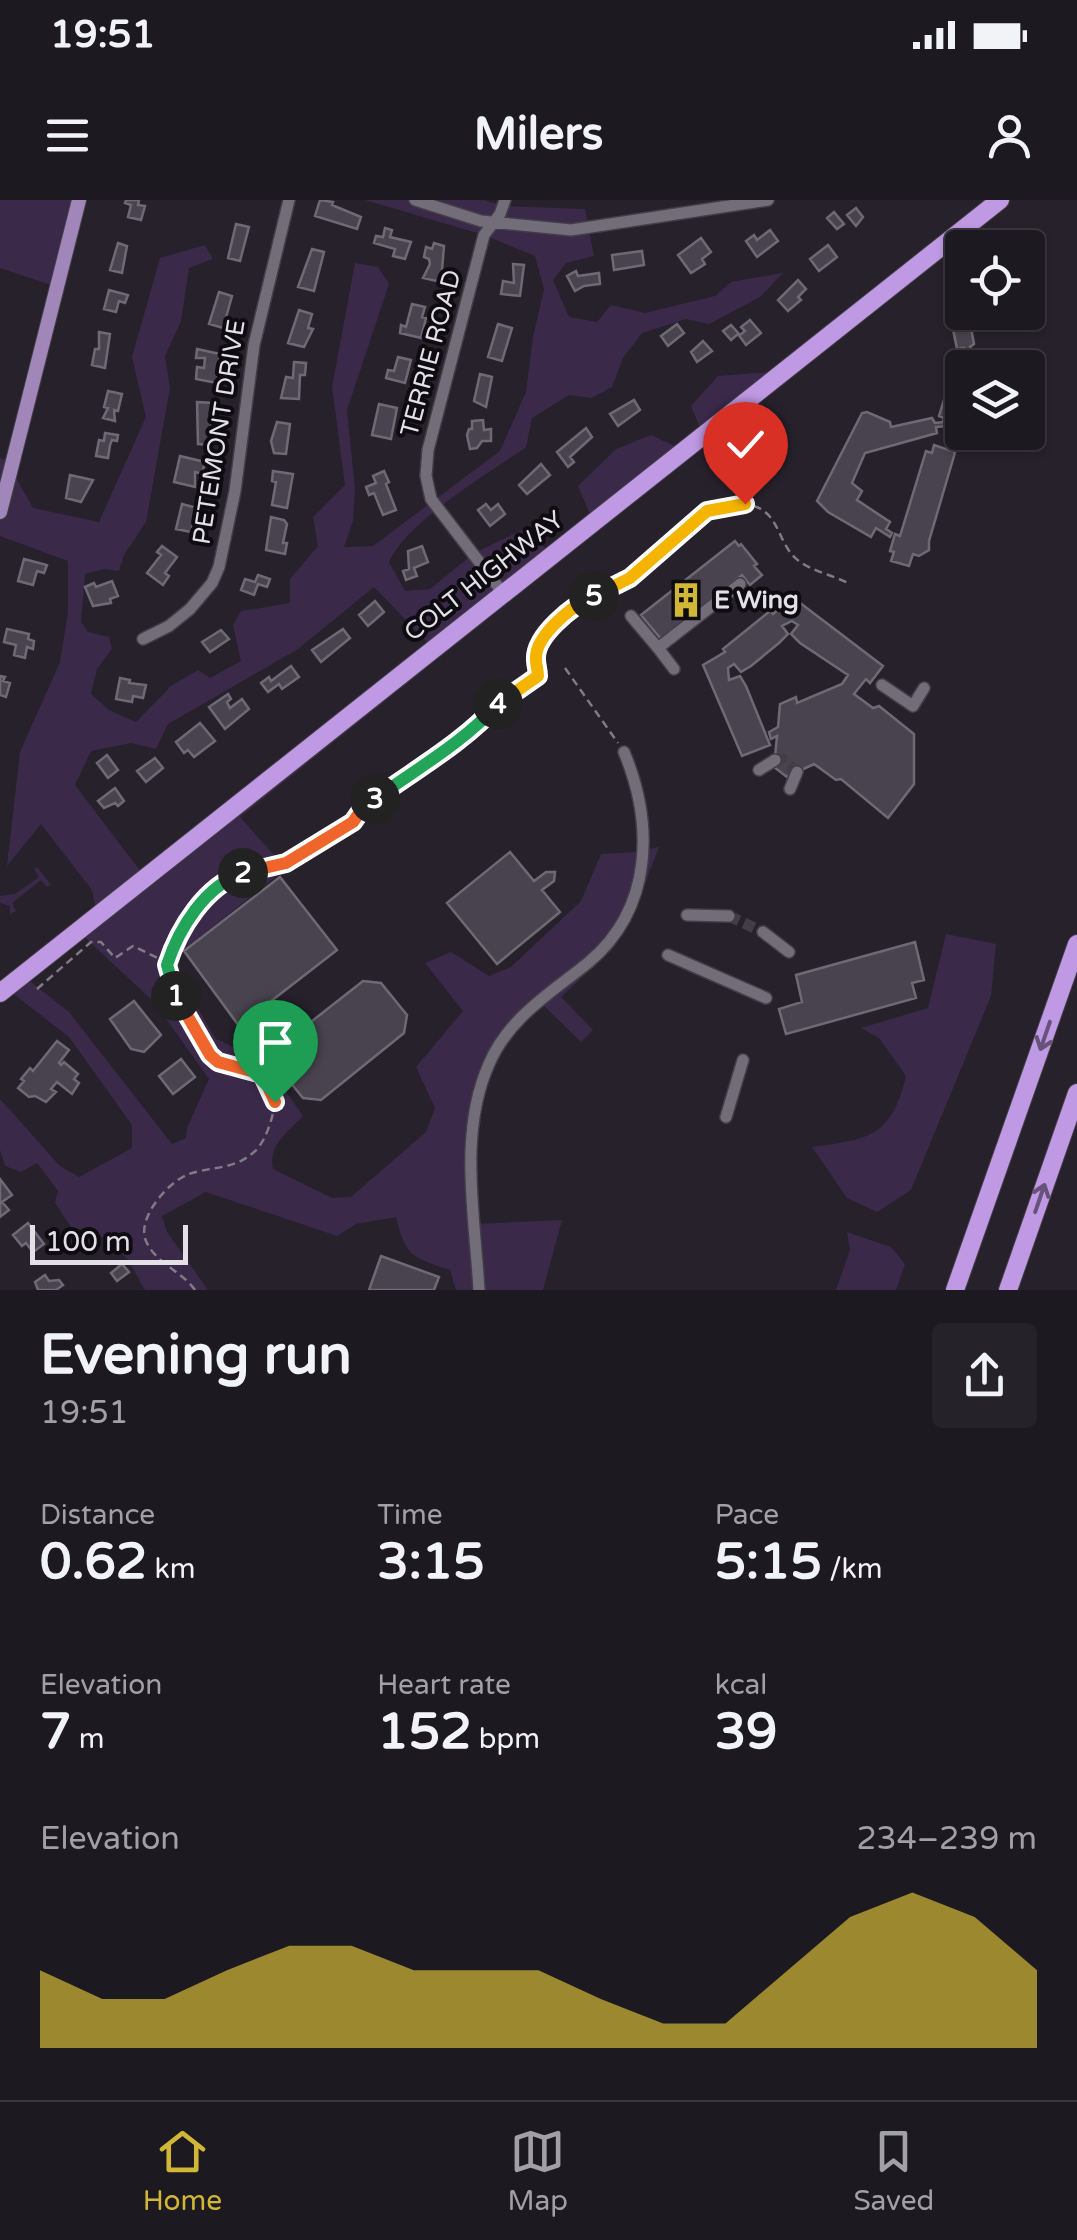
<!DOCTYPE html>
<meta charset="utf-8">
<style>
body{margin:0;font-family:"Varela Round",sans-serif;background:#252229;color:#f1f3f6;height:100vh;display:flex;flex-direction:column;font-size:38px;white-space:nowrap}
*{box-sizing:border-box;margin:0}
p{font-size:32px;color:#a0a0a5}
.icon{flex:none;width:55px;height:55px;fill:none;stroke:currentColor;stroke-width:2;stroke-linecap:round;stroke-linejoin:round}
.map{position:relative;height:1090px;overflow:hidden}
.panel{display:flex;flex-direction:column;background:#1c1920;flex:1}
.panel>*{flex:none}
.controls{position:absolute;left:945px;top:30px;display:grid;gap:20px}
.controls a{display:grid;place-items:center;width:100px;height:100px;border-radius:10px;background:#1c1920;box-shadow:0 2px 8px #0004,0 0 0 2px #3a383e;font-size:50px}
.scale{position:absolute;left:30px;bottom:25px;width:158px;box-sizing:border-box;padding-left:10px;border:5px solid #e3e0e7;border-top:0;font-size:28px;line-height:35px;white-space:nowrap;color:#e3e0e7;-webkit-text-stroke:8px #0e0c11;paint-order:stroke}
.pin{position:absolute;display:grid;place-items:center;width:85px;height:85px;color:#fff;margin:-102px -42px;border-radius:50% 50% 50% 0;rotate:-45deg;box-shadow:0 0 10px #0007}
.pin .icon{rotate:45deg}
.km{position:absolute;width:50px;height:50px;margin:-25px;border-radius:50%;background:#222;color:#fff;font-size:28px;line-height:50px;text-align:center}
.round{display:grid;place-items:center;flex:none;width:105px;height:105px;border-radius:10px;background:#252229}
.overview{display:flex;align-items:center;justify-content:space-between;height:170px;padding:0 40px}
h1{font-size:55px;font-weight:700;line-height:75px}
.stats{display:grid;grid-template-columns:repeat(3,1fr);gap:15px;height:170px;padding:10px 40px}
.stats div{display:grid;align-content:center}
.stats b{font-size:50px;font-weight:700}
.stats small{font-size:28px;font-weight:400}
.stats p{font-size:28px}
.chart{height:280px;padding:20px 40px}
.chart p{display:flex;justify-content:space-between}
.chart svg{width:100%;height:180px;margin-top:10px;fill:#d1b736;opacity:.7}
.status{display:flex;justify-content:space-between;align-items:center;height:70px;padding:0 50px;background:#1c1920;direction:ltr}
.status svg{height:28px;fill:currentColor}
header{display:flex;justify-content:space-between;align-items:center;height:130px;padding:0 40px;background:#1c1920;font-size:45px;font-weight:700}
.tabs{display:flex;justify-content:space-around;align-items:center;height:140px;border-top:2px solid #3a383e;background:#1c1920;font-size:28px;color:#a0a0a5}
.tabs a{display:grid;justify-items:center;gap:5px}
.tabs .on{color:#d1b736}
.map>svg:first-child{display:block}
.green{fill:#3b294a;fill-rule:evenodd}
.building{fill:#48434e;stroke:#6f6975;stroke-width:2.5}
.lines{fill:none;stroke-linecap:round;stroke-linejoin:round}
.minor-tunnel{stroke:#423e47;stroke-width:11;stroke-dasharray:11 5.5;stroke-linecap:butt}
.minor-casing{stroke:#423e47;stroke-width:14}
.major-casing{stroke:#423e47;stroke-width:16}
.highway-casing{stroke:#423e47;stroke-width:20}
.path{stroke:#807b84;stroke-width:2.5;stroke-dasharray:8 5;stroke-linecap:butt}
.minor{stroke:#736d7a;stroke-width:11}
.major{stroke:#a187b9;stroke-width:14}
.highway{stroke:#bf99e3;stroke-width:18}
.oneway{stroke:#66527a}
.split-1-casing{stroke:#fff;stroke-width:20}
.split-2-casing{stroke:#fff;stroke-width:20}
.split-3-casing{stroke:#fff;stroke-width:20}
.split-4-casing{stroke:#fff;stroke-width:20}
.split-5-casing{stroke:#fff;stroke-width:20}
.split-6-casing{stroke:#fff;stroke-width:20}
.split-1{stroke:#f0652b;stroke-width:12}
.split-2{stroke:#22a559;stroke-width:12}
.split-3{stroke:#f0652b;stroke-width:12}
.split-4{stroke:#22a559;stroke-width:12}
.split-5{stroke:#f5b400;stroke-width:12}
.split-6{stroke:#f5b400;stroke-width:12}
.labels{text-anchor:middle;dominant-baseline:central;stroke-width:8;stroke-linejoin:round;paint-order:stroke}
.street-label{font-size:25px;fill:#e3e0e7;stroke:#0e0c11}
.poi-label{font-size:25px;font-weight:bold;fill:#e3e0e7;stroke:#0e0c11;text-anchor:start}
</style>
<div class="status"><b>19:51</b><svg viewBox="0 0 49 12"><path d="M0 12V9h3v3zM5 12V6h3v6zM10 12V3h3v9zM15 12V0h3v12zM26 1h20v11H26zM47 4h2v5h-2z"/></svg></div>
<header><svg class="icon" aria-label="menu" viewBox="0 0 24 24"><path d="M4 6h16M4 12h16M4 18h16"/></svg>Milers<svg class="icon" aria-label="person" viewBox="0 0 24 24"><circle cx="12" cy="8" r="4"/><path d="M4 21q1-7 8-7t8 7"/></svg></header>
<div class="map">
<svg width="1077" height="1090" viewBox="0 0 1077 1090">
<rect width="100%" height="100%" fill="#26212b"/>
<path class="green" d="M0 0H79L57 87 0 68Z
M365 0H484L503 6 585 9 594 56 566 63 553 80 569 117 597 122 611 105 645 113 715 96 731 82 783 73 760 97 709 124 686 119 642 133 623 158 612 187 592 198 569 195 532 218 526 247C488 274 407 321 389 362L405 391 430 389 473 354 526 328 551 354 593 321 578 286 616 249 651 235 683 250 703 235 691 206 718 176 784 171 844 133 240 617 288 671 280 673 180 753 179 777 216 839 248 853 279 847 266 862 303 916C288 932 268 945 273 969L332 998 351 997 426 932 435 908 416 867 463 811 425 763 451 752 489 776 511 767 581 701 601 654 635 652 659 647 640 697 612 750 561 797 593 830 581 842 539 801 505 836 473 915 476 1024 562 1020 543 1090H456L450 1070C412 1057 406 1057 396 1017L356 1024 337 1036 206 992 162 1016 167 1032 208 1090H145L127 1058 90 1027 73 1030 55 1003 58 991 37 963 21 972 5 966 0 950V899L60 966 79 977 132 948V925L69 837 6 788 22 775 69 812 172 944 186 938 187 928 209 879 154 802 78 731 97 715 92 690 41 624 7 666 20 552 60 462 68 412V361L0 336V258L13 262 11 269 33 308 99 322 146 217 132 157 160 58 205 45 213 59 189 68 181 121 165 156 170 188 146 322 124 355 119 371 104 369 85 374 81 422 88 432 109 437 112 449 97 469 91 494 109 510 136 522 171 486 198 470 210 478 241 461 233 425 241 411 290 403V379L318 346 313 317 345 285 332 187 355 63 378 67 389 84 347 210 355 289 353 321 344 347 373 346 500 251 526 192 533 137 544 89 535 56 484 35ZM374 387 433 448 145 677 75 585 91 551 131 543 156 549 168 524 298 449Z
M37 667 51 685 47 687 41 680 12 703 16 711 10 714V706L0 703V696L15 694 39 677 34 669Z
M946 734 996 744 991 796 911 990 877 1012 847 998 812 947C869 939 891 938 906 876L879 838 861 828 928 808Z
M847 1032 891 1047 905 1064 896 1090H836L850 1050Z"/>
<path class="building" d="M126 0H139L138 5 145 6 141 20 128 17 131 5 125 3Z
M320 0 333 2 332 5 361 17 357 29 315 16Z
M856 8 863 17 856 26 847 15Z
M834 12 844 24 837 29 827 18Z
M236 24 249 27 240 61 228 58Z
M385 28 392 30 390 37 411 42 405 59 393 56 395 49 374 43 376 36 383 37Z
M770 30 778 41 757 57 746 41 754 35 757 40Z
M701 38 711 52 702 59 705 64 691 73 678 55Z
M118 43 127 46 122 73 110 70Z
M434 43 444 46 441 82 423 78 430 64 429 59 424 57 426 47 432 49Z
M828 45 837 57 819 71 810 59Z
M312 49 324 52 314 91 298 87Z
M642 51 644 65 614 70 612 55Z
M513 64 524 65 520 96 501 94 503 81 514 83Z
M576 71 578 76 599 73 600 84 584 86 575 91 567 76Z
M798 80 806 89 798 97 801 100 788 111 778 100Z
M109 90 128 95 125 103 119 101 116 112 104 109Z
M219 92 232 96 223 128 209 124Z
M412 104 425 107 422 117 426 118 421 138 400 133 401 125 406 127Z
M962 106V112H968L974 144 970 147 971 158 974 159 972 168H962V197L955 221 949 219 946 226 936 227 937 233 865 253 852 283 862 291 857 300 890 322 886 329 892 333 890 337 876 328 871 337 828 312 817 301 862 213 867 212 890 222 891 227 932 218 935 223 943 222 944 218 939 216 958 154 965 156 964 148 957 149 950 114Z
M299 110 312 114 308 128 313 129 304 147 288 143Z
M750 120 761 133 746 145 738 134 731 140 723 131 731 125 740 135 745 131 741 127Z
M498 124 512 128 502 161 488 157Z
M677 124 684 133 668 146 661 136Z
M99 132 110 134 105 168 92 165 95 149H99Z
M703 141 712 151 697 162 691 152Z
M197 149 220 154 217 183 196 179 197 167 204 168 205 158H196Z
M398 157 411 160 405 183 386 178 388 170 394 171Z
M294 162 306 163 305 175H300L299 199 281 198 286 177 293 178Z
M480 174 492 177 486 207 474 201Z
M108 191 122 194 118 211 114 210 115 221 103 218 108 208 104 207Z
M634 200 640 210 618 226 610 214Z
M197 202 213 203 210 245 198 244Z
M379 204 397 208 391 239 372 235Z
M483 220 484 230 491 229V241H482L477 248 470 249 467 235 469 229H472V221Z
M277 222 290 224 286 254 274 253 271 241Z
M586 228 592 237 570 257 574 262 568 267 557 252Z
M105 233 118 235 117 241 112 240 110 245 108 258 96 256 99 240 104 241Z
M934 245 955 252 954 256 929 341V350L919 356 913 354 909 366 891 361 894 352 890 351 895 334 900 336 926 251 932 253Z
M180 256 205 262 202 274 195 272V287L174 282Z
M541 264 550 275 527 294 519 285Z
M273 271 293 274 287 308 272 305 276 282 272 281Z
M384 271 389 282 386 284 396 310 383 315 374 293 369 295 366 287 376 283 373 276Z
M70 275 93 280 81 302 66 298Z
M182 304 197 308 191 332 176 329Z
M486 304 491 310 498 304 505 314 490 326 478 310Z
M271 317 284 320 287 324 283 343H287L285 354 266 350Z
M735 341 739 346 741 344 757 364 754 366 762 375 750 385 742 375 661 439 641 415Z
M162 346 177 357 165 373 169 376 163 385 147 373 161 355 157 352Z
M422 346 428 362 414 368 417 376 406 380 403 371 409 369 408 351Z
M24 359 47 365 44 373 37 371 33 385 18 381Z
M258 375 270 379 267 387 258 384 254 395 241 390 245 379 255 382Z
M112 381 118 396 110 399 111 403 93 406 85 387 94 383 96 387Z
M791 396 883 466 870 483 866 479 854 494 873 508 879 506 914 534V584L888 618 841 579 836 580 814 564 787 577 774 567 777 536 771 539 769 532 778 527 780 504 796 497 797 503 842 484 848 475 800 443 791 434 798 425 792 421 782 426 788 434 779 443 751 466 741 472 734 464 728 468 729 480 740 476 746 486 770 545 742 556 703 465 725 452 723 449 770 411 773 414 781 407Z
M375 401 384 412 368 426 359 415Z
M7 429 29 434 28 439 34 441 33 449 27 447 25 458 14 455 16 445 4 442Z
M343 429 350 438 321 462 312 450Z
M221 430 229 439 210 452 202 442Z
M291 466 299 477 282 489 279 484 268 492 261 483 269 477 271 481Z
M0 476 5 477 3 481 10 483 6 497 0 495Z
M120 478 130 480 129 483 146 485 143 498 133 496 132 502 116 499Z
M228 494 231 499 227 502 230 508 242 499 249 509 225 529 209 507Z
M200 523 215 541 194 557 188 550 184 553 176 542Z
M107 555 118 570 108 578 97 563Z
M155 558 163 568 146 582 137 571Z
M115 588 124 601 118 606 115 603 104 608 98 601Z
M510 652 534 681 546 672H555L554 681 542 690 560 712 497 764 447 703Z
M280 677 337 750 239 826 184 751Z
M915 742 924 780 912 783 916 798 786 834 779 809 802 802 796 775Z
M363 781 381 783 407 815 404 833 321 900 303 898 277 866 279 847Z
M134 801 161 835 144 852 131 849 110 819Z
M57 841 69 850 59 863 61 865 64 862 78 874 74 879 79 883 72 894 57 882 51 889 56 892 46 902 35 896 29 897 18 888 24 881 21 879 30 868 33 871Z
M181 859 195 877 173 894 159 876Z
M0 979 12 995 2 1002 9 1010 0 1017Z
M28 1023 44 1044 33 1052 26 1043 22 1046 13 1035Z
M381 1056 439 1077 434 1090H369Z
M122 1064 129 1072 117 1081 111 1073Z
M45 1075 49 1081 59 1080 63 1085 56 1090H38L35 1082Z"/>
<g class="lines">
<path class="minor-tunnel" d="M775 560 782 559 797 572
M729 716 763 732"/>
<defs>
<path id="minor" d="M415 0 481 21 571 30 768 0
M503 393 431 299 426 276 428 250 484 35 500 14 505 0
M631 416 658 448
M143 439 169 426 190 409 212 383 219 367 235 291 254 145 289 0
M674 469 658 448 740 384
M882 485 913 506 924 488
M759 570 775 560
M790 589 797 572
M687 715 729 716
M763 732 789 752
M668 755 766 798
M726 917 743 860
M479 1090C475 1017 458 933 489 864 509 817 551 793 589 762 653 708 654 624 624 552"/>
<path id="major" d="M0 312 79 0"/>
<path id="highway" d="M0 793 1000 0
M955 1090 1077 744
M1008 1090 1077 893"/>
</defs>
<use href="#minor" class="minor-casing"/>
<use href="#major" class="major-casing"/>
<use href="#highway" class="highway-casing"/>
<path class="path" d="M565 468 618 543
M37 789 91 742H101L115 758 133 746 166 762
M195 1090C182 1071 156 1064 146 1041 136 1018 169 981 189 974 213 966 234 970 254 952 266 942 273 917 275 902L261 874 218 862 202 843 179 803 167 765 172 748 195 710 219 684 233 676 287 663 353 622 368 602 392 584 414 575 476 527 509 494 538 476C538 469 535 460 537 454 540 444 550 429 557 421 577 398 607 398 629 378 659 353 699 301 742 304 782 306 775 344 799 361 812 371 832 375 848 383"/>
<use href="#minor" class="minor"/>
<use href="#major" class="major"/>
<use href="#highway" class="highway"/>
</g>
<defs><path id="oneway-shaft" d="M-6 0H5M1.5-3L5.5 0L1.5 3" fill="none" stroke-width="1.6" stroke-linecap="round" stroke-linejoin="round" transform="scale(2.5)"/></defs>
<g class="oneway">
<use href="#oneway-shaft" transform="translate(1045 836) rotate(109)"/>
<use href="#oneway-shaft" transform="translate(1040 998) rotate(-71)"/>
</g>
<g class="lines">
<defs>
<path id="split-1" d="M176 796 210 855 218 862 262 874 275 902"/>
<path id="split-2" d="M176 796 167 765C179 728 205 686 243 673"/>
<path id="split-3" d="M243 673 286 663 353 622 364 606 375 599"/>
<path id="split-4" d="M375 599C416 569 463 543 498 504"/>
<path id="split-5" d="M498 504 538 476C538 470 536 465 536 460 534 436 573 405 594 396"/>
<path id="split-6" d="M594 396 630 378 707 311 745 304"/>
</defs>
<use href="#split-1" class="split-1-casing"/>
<use href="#split-2" class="split-2-casing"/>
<use href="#split-3" class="split-3-casing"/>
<use href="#split-4" class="split-4-casing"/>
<use href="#split-5" class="split-5-casing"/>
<use href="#split-6" class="split-6-casing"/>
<use href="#split-1" class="split-1"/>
<use href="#split-2" class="split-2"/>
<use href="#split-3" class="split-3"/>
<use href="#split-4" class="split-4"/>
<use href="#split-5" class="split-5"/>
<use href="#split-6" class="split-6"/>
</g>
<defs>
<symbol id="building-bare" viewBox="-9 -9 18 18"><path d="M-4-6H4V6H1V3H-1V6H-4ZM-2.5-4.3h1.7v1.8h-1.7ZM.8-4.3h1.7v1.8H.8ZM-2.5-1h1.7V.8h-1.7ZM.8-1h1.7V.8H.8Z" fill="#d1b736" stroke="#0e0c11" stroke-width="2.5" paint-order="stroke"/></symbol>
</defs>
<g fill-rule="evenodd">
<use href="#building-bare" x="661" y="375" width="50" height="50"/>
</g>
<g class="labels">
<g class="street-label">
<text transform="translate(431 153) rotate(-75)">TERRIE ROAD</text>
<text transform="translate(219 232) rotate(-81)">PETEMONT DRIVE</text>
<text transform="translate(484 376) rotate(-38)">COLT HIGHWAY</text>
</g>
<g class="poi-label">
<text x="714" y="400">E Wing</text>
</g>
</g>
</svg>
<div class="controls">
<a><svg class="icon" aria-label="locate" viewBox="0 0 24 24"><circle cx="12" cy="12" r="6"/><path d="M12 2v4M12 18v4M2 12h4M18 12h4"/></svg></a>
<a><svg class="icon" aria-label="layers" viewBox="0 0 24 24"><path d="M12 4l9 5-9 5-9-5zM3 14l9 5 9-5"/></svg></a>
</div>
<div class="scale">100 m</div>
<div class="pin" style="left:275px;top:902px;background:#1e9e55"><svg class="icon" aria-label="arrive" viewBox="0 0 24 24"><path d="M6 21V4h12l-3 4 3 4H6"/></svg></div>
<div class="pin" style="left:745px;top:304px;background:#d93025"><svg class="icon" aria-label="check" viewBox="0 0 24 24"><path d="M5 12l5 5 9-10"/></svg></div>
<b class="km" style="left:176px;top:796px">1</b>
<b class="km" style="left:243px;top:673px">2</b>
<b class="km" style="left:375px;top:599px">3</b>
<b class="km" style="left:498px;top:504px">4</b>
<b class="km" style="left:594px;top:396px">5</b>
</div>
<section class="panel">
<div class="overview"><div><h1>Evening run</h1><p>19:51</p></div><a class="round"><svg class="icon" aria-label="share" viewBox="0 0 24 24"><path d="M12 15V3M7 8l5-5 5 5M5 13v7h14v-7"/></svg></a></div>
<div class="stats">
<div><p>Distance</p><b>0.62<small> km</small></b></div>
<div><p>Time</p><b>3:15</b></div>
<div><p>Pace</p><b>5:15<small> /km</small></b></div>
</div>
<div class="stats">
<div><p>Elevation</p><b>7<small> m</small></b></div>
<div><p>Heart rate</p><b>152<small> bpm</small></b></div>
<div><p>kcal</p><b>39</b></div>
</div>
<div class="chart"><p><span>Elevation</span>234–239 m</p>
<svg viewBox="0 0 160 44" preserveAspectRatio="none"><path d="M0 44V25L10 32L20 32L30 25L40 19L50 19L60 25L70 25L80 25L90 32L100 38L110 38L120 25L130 12L140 6L150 12L160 25V44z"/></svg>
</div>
</section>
<nav class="tabs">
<a class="on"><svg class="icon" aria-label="home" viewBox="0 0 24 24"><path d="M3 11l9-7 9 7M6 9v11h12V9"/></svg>Home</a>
<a><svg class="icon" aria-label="map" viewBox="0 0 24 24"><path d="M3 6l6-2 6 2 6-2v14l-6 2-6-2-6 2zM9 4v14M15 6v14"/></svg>Map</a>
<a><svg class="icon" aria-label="saved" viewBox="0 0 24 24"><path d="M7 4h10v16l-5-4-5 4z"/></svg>Saved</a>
</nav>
